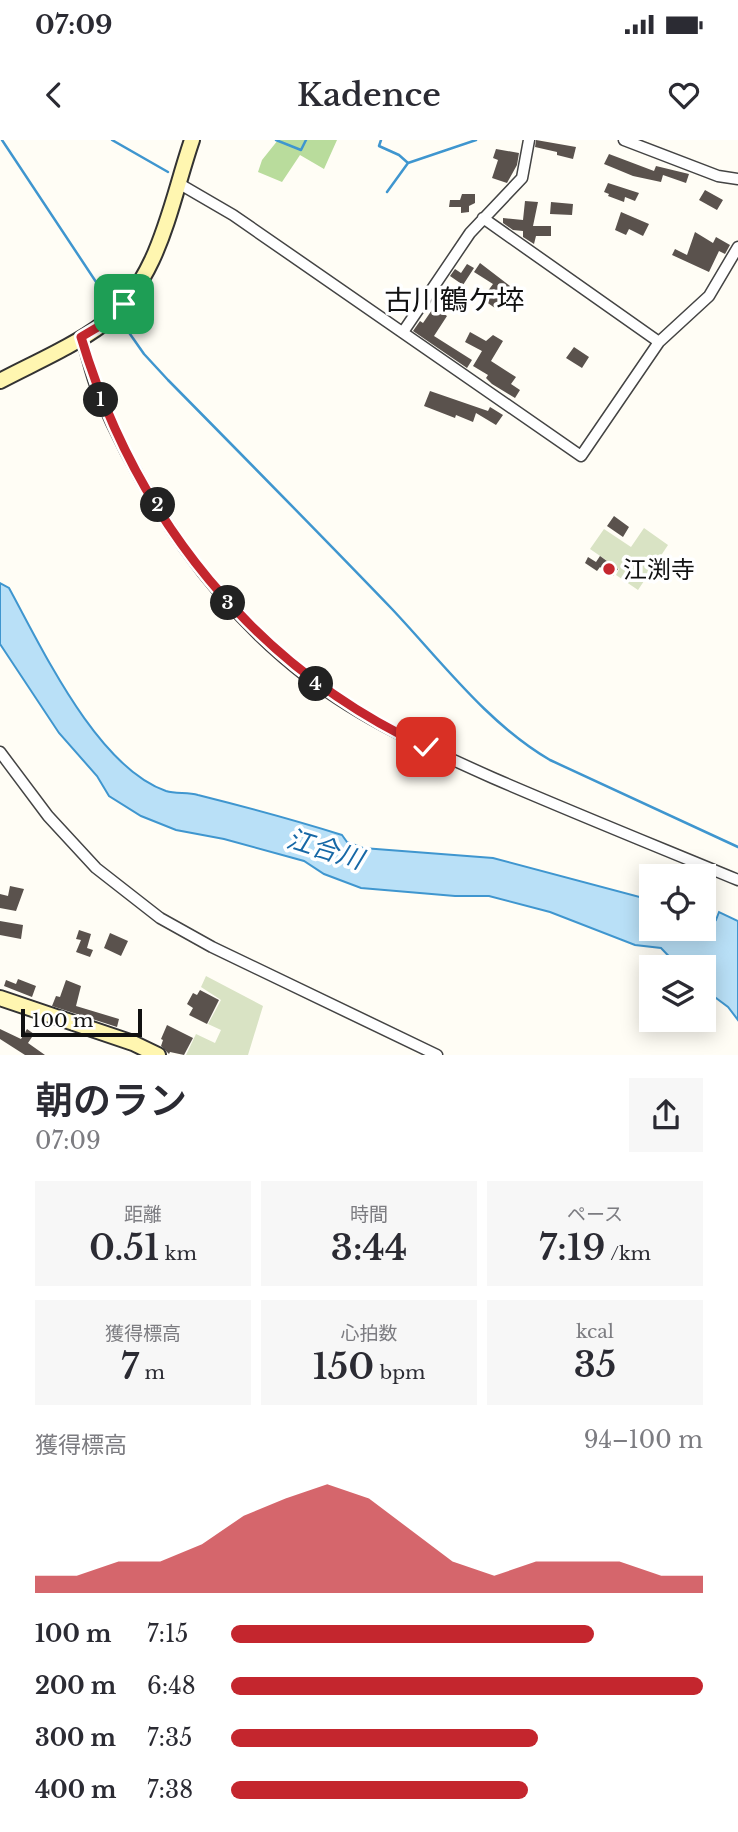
<!DOCTYPE html>
<html lang="ja">
<meta charset="utf-8">
<style>
body{margin:0;font-family:"Libre Baskerville","Noto Sans JP",serif;background:#f7f7f7;color:#2b2b33;height:100vh;display:flex;flex-direction:column;font-size:26px;white-space:nowrap}
*{box-sizing:border-box;margin:0}
p{font-size:23px;color:#7c7c81}
.icon{flex:none;width:38px;height:38px;fill:none;stroke:currentColor;stroke-width:2;stroke-linecap:round;stroke-linejoin:round}
.map{position:relative;height:915px;overflow:hidden}
.drawer{display:flex;flex-direction:column;background:#fff;flex:1}
.drawer>*{flex:none}
.buttons{position:absolute;left:639px;top:724px;display:grid;gap:14px}
.buttons a{display:grid;place-items:center;width:77px;height:77px;border-radius:0px;background:#fff;box-shadow:0 4px 18px #0003;font-size:35px}
.scale{position:absolute;left:21px;bottom:18px;width:121px;box-sizing:border-box;padding-left:7px;border:4px solid #111;border-top:0;font-size:19px;line-height:24px;white-space:nowrap;color:#111;-webkit-text-stroke:5px #fff;paint-order:stroke}
.pin{position:absolute;display:grid;place-items:center;width:60px;height:60px;color:#fff;margin:-30px;border-radius:14px;box-shadow:0 4px 10px #0006}
.km{position:absolute;width:35px;height:35px;margin:-18px;border-radius:50%;background:#222;color:#fff;font-size:19px;line-height:35px;text-align:center}
.round{display:grid;place-items:center;flex:none;width:74px;height:74px;border-radius:0px;background:#f7f7f7}
.overview{display:flex;align-items:center;justify-content:space-between;height:119px;padding:0 35px}
h1{font-size:38px;font-weight:600;line-height:52px}
.metrics{display:grid;grid-template-columns:repeat(3,1fr);gap:10px;height:119px;padding:7px 35px}
.metrics div{display:grid;align-content:center;border-radius:0px;background:#f7f7f7;text-align:center}
.metrics b{font-size:35px;font-weight:600}
.metrics small{font-size:19px;font-weight:400}
.metrics p{font-size:19px}
.chart{height:196px;padding:14px 35px}
.chart p{display:flex;justify-content:space-between}
.chart svg{width:100%;height:126px;margin-top:7px;fill:#c4262e;opacity:.7}
ul{padding:0 35px;list-style:none;font-size:23px}
li{display:grid;grid-template-columns:112px 84px 1fr;align-items:center;height:52px}
li i{height:18px;border-radius:9px;background:#c4262e}
.status{display:flex;justify-content:space-between;align-items:center;height:49px;padding:0 35px;background:#fff;direction:ltr}
.status svg{height:19px;fill:currentColor}
header{display:flex;justify-content:space-between;align-items:center;height:91px;padding:0 35px;background:#fff;font-size:32px;font-weight:600}
.map>svg:first-child{display:block}
.forest{fill:#b9dc9c}
.cemetery{fill:#d9e3c4}
.water{fill:#b9e0f7;stroke:#3f96cf;stroke-width:2}
.lines{fill:none;stroke-linecap:round;stroke-linejoin:round}
.stream{stroke:#3f96cf;stroke-width:2.5}
.building{fill:#5a524d}
.street-casing{stroke:#444;stroke-width:13}
.secondary-casing{stroke:#333;stroke-width:18}
.street{stroke:#fff;stroke-width:10}
.secondary{stroke:#fff6b0;stroke-width:14}
.route-casing{stroke:#fff;stroke-width:14}
.route{stroke:#c4262e;stroke-width:9}
.poi-dot{fill:#c4262e;stroke:#fff;stroke-width:2.5}
.labels{text-anchor:middle;dominant-baseline:central;stroke-width:7;stroke-linejoin:round;paint-order:stroke}
.poi-label{font-size:24px;fill:#111;stroke:#fff;text-anchor:start}
.water-label{font-size:26px;font-style:italic;fill:#1768a6;stroke:#fff}
.quarter-label{font-size:28px;fill:#111;stroke:#fff}
</style>
<div class="status"><b>07:09</b><svg viewBox="0 0 49 12"><path d="M0 12V9h3v3zM5 12V6h3v6zM10 12V3h3v9zM15 12V0h3v12zM26 1h20v11H26zM47 4h2v5h-2z"/></svg></div>
<header><svg class="icon" aria-label="back" viewBox="0 0 24 24"><path d="M15 5l-7 7 7 7"/></svg>Kadence<svg class="icon" aria-label="heart" viewBox="0 0 24 24"><path d="M12 20l-8-8c-3-5 5-10 8-4 3-6 11-1 8 4z"/></svg></header>
<div class="map">
<svg width="738" height="915" viewBox="0 0 738 915">
<rect width="100%" height="100%" fill="#fffdf5"/>
<path class="forest" d="M278 0H337L324 29 300 15 282 42 258 32 262 20Z"/>
<path class="cemetery" d="M644 388 668 405 638 450 616 435 619 429 590 409 604 389 631 407Z
M206 836 263 866 248 915H186L196 894 215 903 221 890 208 884 221 860 201 847Z"/>
<path class="water" d="M0 443 9 448C43 510 97 627 166 651 176 654 188 652 198 655 246 667 294 680 342 695L347 702 363 708 493 718 651 760V789H704V775L716 780 719 772 738 781V880L728 867 704 849V828H680L661 808 635 805 550 772 489 756H455L361 748 324 734 304 721 224 699 176 690 141 676 109 656 97 636 59 593 0 504Z"/>
<g class="lines">
<path class="stream" d="M2 0 110 163
M112 0 168 32
M276 0 301 10 306 0
M381 0 379 6 399 15 408 23
M387 52 408 23 476 0
M123 184 144 214 168 240C243 316 318 392 392 469 441 521 488 584 550 620L738 707"/>
</g>
<path class="building" d="M536 0 576 7 573 19 557 15V12L535 7Z
M496 9 519 13 517 25 507 43 492 38 498 20 493 18Z
M609 14 654 31 656 26 689 34 686 43 663 35 661 42 633 36 604 24Z
M608 43 639 53 635 61 625 57 624 62 608 56 609 54 604 52Z
M705 50 723 60 717 70 699 60Z
M462 54H475V63L469 66V72L461 73V67H449L450 60H460Z
M525 61 538 62 533 86H551V96H536L534 104 523 97V91L513 90 503 83V78L523 80Z
M551 62 573 64 572 75 550 74Z
M621 72 649 84 643 96 629 89 626 95 615 90Z
M695 92 713 103 716 97 730 105 725 114 719 111 709 132 672 115 675 109 687 115Z
M480 123 510 146 495 168 482 159 493 144 474 132Z
M467 124 474 128 463 145 450 136 455 129 461 133Z
M434 167 447 176 434 196 472 220 467 228 413 191 420 181 423 183Z
M470 192 486 201 493 195 503 201 491 221 516 237 511 244 520 250 515 258 492 244 486 238 488 235 473 226 482 211 465 202Z
M574 207 589 217 582 228 566 218Z
M430 251 488 271 490 267 503 275 496 285 476 273 473 282 456 275 455 278 424 266Z
M614 376 629 387 623 397 607 386Z
M600 416 618 429 613 436 600 427 597 431 585 423 588 417 596 422Z
M10 746 24 749 16 771 0 768V754L8 756Z
M0 781 23 785 21 799 0 795Z
M79 790 91 794 87 808 93 810 90 817 76 812 81 800 76 799Z
M110 793 128 801 121 816 104 808Z
M18 839 36 846 32 857 4 846 6 840 16 844Z
M66 840 81 846 76 866 119 879 117 887 52 866 56 856 60 857Z
M200 850 219 860 207 884 189 875 193 868 187 864 193 853 197 855Z
M167 885 193 898 184 915 170 912 169 914 161 906 163 900 161 899Z
M0 889 21 899 27 889 34 894 28 903 45 915H25L0 899Z"/>
<g class="lines">
<defs>
<path id="street" d="M624 0 718 36 738 39
M178 43 233 75 581 316 659 202 709 156 738 107
M483 78 659 202
M403 192 470 93 522 38 529 0
M81 197C87 216 91 236 98 253 144 361 213 465 307 537 363 580 428 609 493 638 574 673 656 706 738 740
M0 612 48 676 96 728 160 778 212 807 437 915"/>
<path id="secondary" d="M0 241C34 223 72 207 103 184 160 140 170 64 192 0
M0 858 133 903 158 915"/>
</defs>
<use href="#street" class="street-casing"/>
<use href="#secondary" class="secondary-casing"/>
<use href="#street" class="street"/>
<use href="#secondary" class="secondary"/>
</g>
<g class="lines">
<defs>
<path id="route" d="M124 164 103 184 81 197C135 378 254 527 426 607"/>
</defs>
<use href="#route" class="route-casing"/>
<use href="#route" class="route"/>
</g>
<circle class="poi-dot" cx="609" cy="429" r="7"/>
<g class="labels">
<g class="poi-label">
<text x="623" y="429">江渕寺</text>
</g>
<g class="water-label">
<text transform="translate(325 709) rotate(17)">江合川</text>
</g>
<g class="quarter-label">
<text x="454" y="160">古川鶴ケ埣</text>
</g>
</g>
</svg>
<div class="buttons">
<a><svg class="icon" aria-label="locate" viewBox="0 0 24 24"><circle cx="12" cy="12" r="6"/><path d="M12 2v4M12 18v4M2 12h4M18 12h4"/></svg></a>
<a><svg class="icon" aria-label="layers" viewBox="0 0 24 24"><path d="M12 4l9 5-9 5-9-5zM3 14l9 5 9-5"/></svg></a>
</div>
<div class="scale">100 m</div>
<div class="pin" style="left:124px;top:164px;background:#1e9e55"><svg class="icon" aria-label="arrive" viewBox="0 0 24 24"><path d="M6 21V4h12l-3 4 3 4H6"/></svg></div>
<div class="pin" style="left:426px;top:607px;background:#d93025"><svg class="icon" aria-label="check" viewBox="0 0 24 24"><path d="M5 12l5 5 9-10"/></svg></div>
<b class="km" style="left:101px;top:260px">1</b>
<b class="km" style="left:158px;top:365px">2</b>
<b class="km" style="left:228px;top:463px">3</b>
<b class="km" style="left:316px;top:544px">4</b>
</div>
<section class="drawer">
<div class="overview"><div><h1>朝のラン</h1><p>07:09</p></div><a class="round"><svg class="icon" aria-label="share" viewBox="0 0 24 24"><path d="M12 15V3M7 8l5-5 5 5M5 13v7h14v-7"/></svg></a></div>
<div class="metrics">
<div><p>距離</p><b>0.51<small> km</small></b></div>
<div><p>時間</p><b>3:44</b></div>
<div><p>ペース</p><b>7:19<small> /km</small></b></div>
</div>
<div class="metrics">
<div><p>獲得標高</p><b>7<small> m</small></b></div>
<div><p>心拍数</p><b>150<small> bpm</small></b></div>
<div><p>kcal</p><b>35</b></div>
</div>
<div class="chart"><p><span>獲得標高</span>94–100 m</p>
<svg viewBox="0 0 160 44" preserveAspectRatio="none"><path d="M0 44V38L10 38L20 33L30 33L40 27L50 17L60 11L70 6L80 11L90 22L100 33L110 38L120 33L130 33L140 33L150 38L160 38V44z"/></svg>
</div>
<ul>
<li><b>100 m</b>7:15<i style="width:77%"></i></li>
<li><b>200 m</b>6:48<i style="width:100%"></i></li>
<li><b>300 m</b>7:35<i style="width:65%"></i></li>
<li><b>400 m</b>7:38<i style="width:63%"></i></li>
</ul>
</section>
